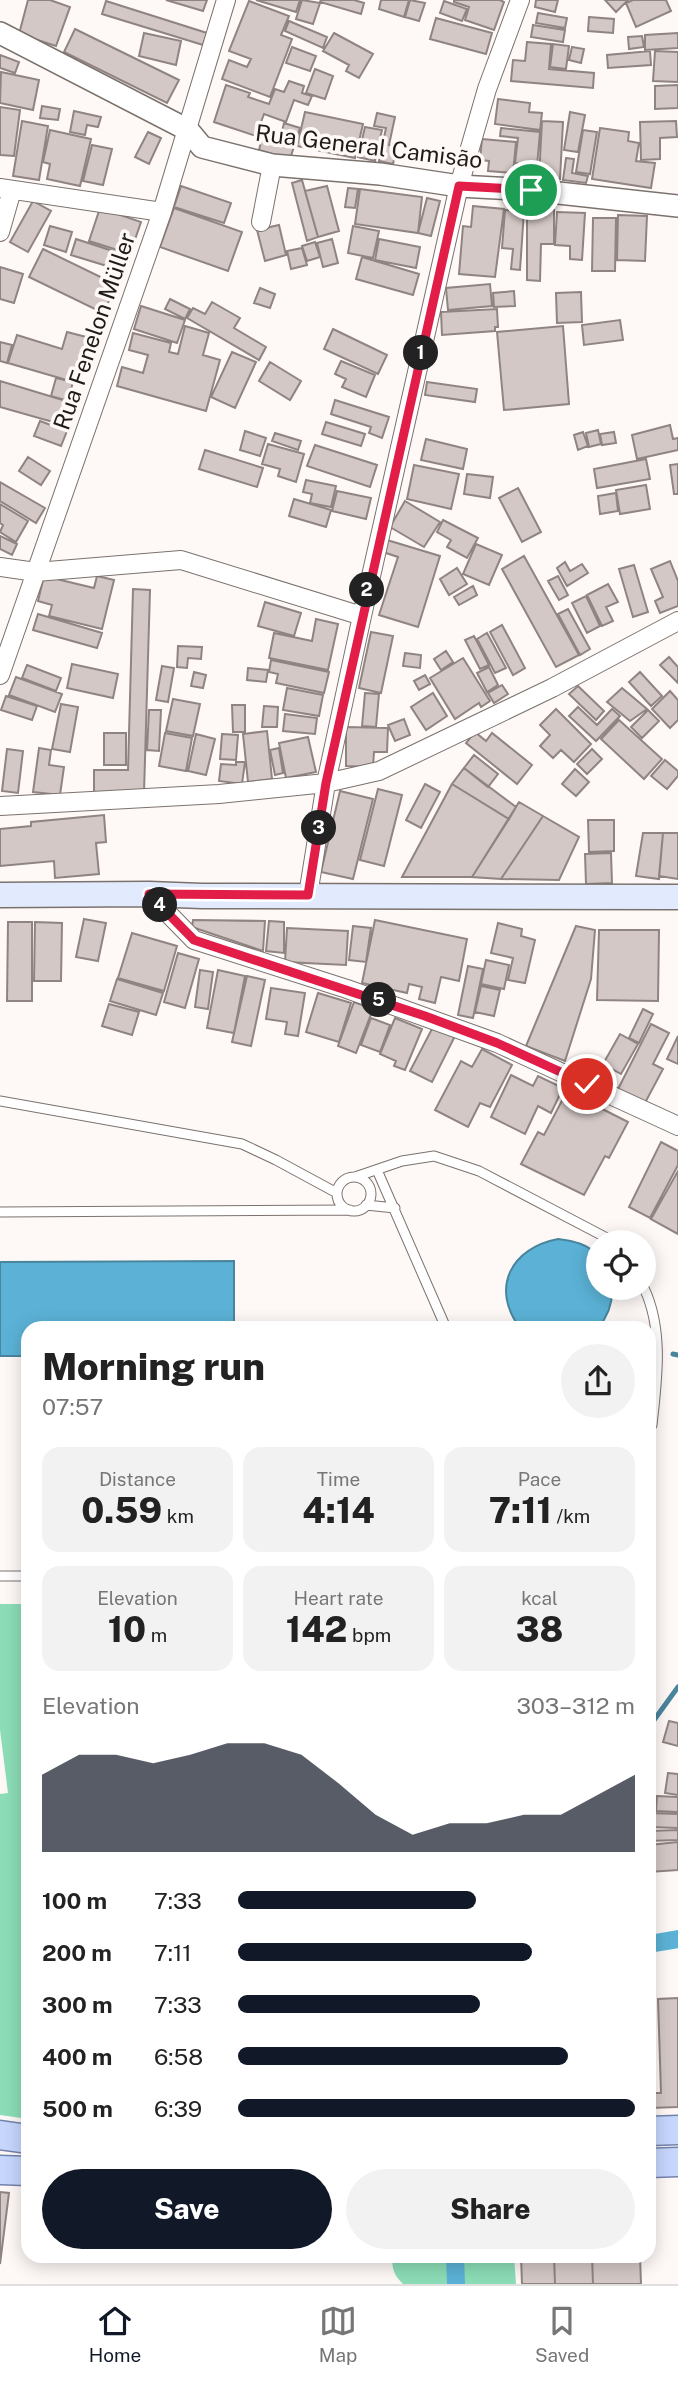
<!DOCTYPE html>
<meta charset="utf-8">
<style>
body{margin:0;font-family:"Public Sans",sans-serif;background:#f2f2f2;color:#222;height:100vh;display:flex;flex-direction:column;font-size:26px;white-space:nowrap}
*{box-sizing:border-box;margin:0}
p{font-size:23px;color:#767676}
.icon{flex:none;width:38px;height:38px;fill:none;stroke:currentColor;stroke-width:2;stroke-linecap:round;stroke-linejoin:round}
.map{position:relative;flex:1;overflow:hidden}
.details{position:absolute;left:21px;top:1321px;width:635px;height:942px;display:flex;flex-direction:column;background:#fff;border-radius:21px;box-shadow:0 4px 18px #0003}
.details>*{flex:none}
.tools{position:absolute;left:586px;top:1230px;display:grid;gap:14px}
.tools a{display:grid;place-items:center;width:70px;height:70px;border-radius:50%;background:#fff;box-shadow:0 4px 18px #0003;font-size:35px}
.pin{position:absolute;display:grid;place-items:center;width:60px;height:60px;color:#fff;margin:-30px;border:4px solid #fff;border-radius:50%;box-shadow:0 2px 7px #0007}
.km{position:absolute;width:35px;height:35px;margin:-18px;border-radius:50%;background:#222;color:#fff;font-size:19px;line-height:35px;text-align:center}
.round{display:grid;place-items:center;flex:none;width:74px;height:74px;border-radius:37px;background:#f2f2f2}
.summary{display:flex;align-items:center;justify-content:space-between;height:119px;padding:0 21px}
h1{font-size:38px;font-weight:800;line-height:52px}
.figures{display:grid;grid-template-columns:repeat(3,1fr);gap:10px;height:119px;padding:7px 21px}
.figures div{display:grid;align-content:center;border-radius:18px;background:#f2f2f2;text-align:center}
.figures b{font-size:35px;font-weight:800}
.figures small{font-size:19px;font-weight:400}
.figures p{font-size:19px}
.chart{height:196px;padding:14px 21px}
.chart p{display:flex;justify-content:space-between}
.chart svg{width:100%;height:126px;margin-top:7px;fill:#111827;opacity:.7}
.cta{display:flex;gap:14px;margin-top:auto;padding:14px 21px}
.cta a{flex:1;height:80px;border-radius:42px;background:#111827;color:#fff;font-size:28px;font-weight:800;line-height:80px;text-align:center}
.cta a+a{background:#f2f2f2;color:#222}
ul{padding:0 21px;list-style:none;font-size:23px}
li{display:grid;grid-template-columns:112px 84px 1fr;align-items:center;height:52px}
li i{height:18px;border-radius:9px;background:#111827}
.tabs{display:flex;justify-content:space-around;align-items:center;height:98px;border-top:2px solid #e0e0e0;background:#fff;font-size:19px;color:#767676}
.tabs a{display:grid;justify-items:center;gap:4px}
.tabs .active{color:#111827}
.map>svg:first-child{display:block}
.green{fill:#8cddb7}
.water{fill:#5bb2d6;stroke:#49859d;stroke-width:2}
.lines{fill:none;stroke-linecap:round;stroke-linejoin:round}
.stream{stroke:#49859d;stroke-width:5}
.canal{stroke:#5bb2d6;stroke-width:18}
.building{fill:#d4c8c6;stroke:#908482;stroke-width:2}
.service-casing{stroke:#7b726d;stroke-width:11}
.minor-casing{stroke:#7b726d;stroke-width:20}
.tertiary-casing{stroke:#7b726d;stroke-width:24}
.secondary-casing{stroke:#7b726d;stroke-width:27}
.primary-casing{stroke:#7383ad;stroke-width:31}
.service{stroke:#fff;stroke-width:9}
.minor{stroke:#fff;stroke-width:18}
.tertiary{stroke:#fff;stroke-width:21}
.secondary{stroke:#e2ebfe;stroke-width:24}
.primary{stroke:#c6d6fd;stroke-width:28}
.route-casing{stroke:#fff;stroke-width:14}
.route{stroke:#e11d48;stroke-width:9}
.labels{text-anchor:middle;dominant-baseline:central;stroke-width:7;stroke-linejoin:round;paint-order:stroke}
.street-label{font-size:23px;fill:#1f1b19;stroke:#fef9f7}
</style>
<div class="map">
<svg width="678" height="2284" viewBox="0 0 678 2284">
<rect width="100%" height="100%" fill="#fef9f7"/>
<path class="green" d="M0 1604H28V2119L0 2115V1794L8 1793 0 1730Z
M393 2256H514L516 2284H403C394 2275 391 2268 393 2256Z"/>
<path class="water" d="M558 1239C574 1241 588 1244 598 1256V1288H612C613 1304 608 1316 598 1328H520C490 1288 511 1248 558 1239Z
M234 1261V1328H28V1356H0V1262Z"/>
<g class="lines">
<path class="stream" d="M673 1354 678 1355
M649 1727 678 1687"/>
<path class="canal" d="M649 1944 678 1939
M455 2256 456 2284"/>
</g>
<path class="building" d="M28 0H50L70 7 56 46 19 34Z
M166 0H207L203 11Z
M256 0H300L296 12Z
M302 0 320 3 313 24 296 19Z
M321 0H354L364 3 361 14 320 2Z
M381 0H409L404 17 379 9Z
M410 0 425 3 419 21 405 17Z
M454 0H500L504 2 494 30 465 20 469 7 454 2Z
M536 0H558L555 12 535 7Z
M605 0H628L616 12Z
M633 0H666L671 11 636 27 626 3Z
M106 1 207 33 203 45 102 14Z
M249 1 289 16 281 35 292 39 270 97 222 79 229 60 247 67 251 59 229 51Z
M444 1 467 9 462 21 440 13Z
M538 13 567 18 565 28 536 23Z
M589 17 614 19 613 33 588 31Z
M436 18 492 33 486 54 430 39Z
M289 21 327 37 323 48 285 31Z
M533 25 565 30 563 42 531 37Z
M75 29 179 80 167 103 64 52Z
M144 33 181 41 176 65 139 56Z
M334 33 373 54 359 78 346 71 349 65 323 51Z
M678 33V48L645 50V35Z
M642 36 644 47 629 49 628 37Z
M527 42 551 44 549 69 594 73 593 88 511 81 513 60 525 61Z
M553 44 569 46 566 69 550 67Z
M292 47 316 56 310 71 286 63Z
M572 47 584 49 581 63 569 60Z
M650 51 651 65 608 68 607 55Z
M655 51 678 52V82L653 81Z
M0 55 19 62 15 73 0 68Z
M315 69 333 76 325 99 306 93Z
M1 72 39 80 33 110 0 103Z
M289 81 304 86 302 93 312 96 308 105 294 100 286 122 264 114 256 136 214 122 226 85 250 93 248 97 269 104 275 89 284 92Z
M678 85V108L655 109V86Z
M498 99 530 103 529 112 542 113 540 130 495 124Z
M42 106 60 109 58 120 40 118Z
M0 107 20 110 14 156 0 155Z
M74 111 101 117 98 127 87 125 85 135 70 132Z
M305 112 363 124 355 158 297 146Z
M570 112 585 115 578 152 564 150Z
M377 113 395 117 389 145 397 147 393 164 379 161 386 128 374 126Z
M22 121 48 126 39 180 13 176Z
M542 121 563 122 560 179 539 178Z
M676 121 677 137 660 138V159L641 160 640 122Z
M284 123 300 128 290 159 259 150 263 134 280 139Z
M365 127 382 130 375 161 358 157Z
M501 128 540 132 536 177 519 175 521 164 515 163 518 138 500 136Z
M600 128 629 132 628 141 639 143 636 161 655 163 651 188 592 179Z
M50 130 91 139 80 186 47 179 50 164 43 162Z
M583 130 597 132 590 174 576 172Z
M148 132 161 138 149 164 135 157Z
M482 139 516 142 513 173 488 171 489 161 480 160Z
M92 145 112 149 103 185 83 181Z
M566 158 574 159 572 173 588 176 586 183 563 180Z
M302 180 318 237 307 241 292 183Z
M181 186 231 203 224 223 174 207Z
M327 186 339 231 318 237 305 191Z
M348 188 358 189 355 208 345 207Z
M360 189 422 197 418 233 355 224Z
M427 198 440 201 431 236 418 233Z
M33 201 51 211 28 252 10 242Z
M473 206 504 209 495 277 459 274 463 226 471 227Z
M100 208 141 222 130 254 89 241Z
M174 208 242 232 228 271 160 247Z
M505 210 524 211 520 270 511 269 513 249 502 248Z
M527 210H554V244H541L540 281 527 280Z
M557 212 585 213 582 260 570 259V246L555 245Z
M618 215 647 216 645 261 617 260Z
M593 218H616L615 271H592Z
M279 225 286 255 265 261 257 230Z
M50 226 72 232 66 252 44 245Z
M353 226 379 231 373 258 348 253Z
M76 239 125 255 120 270 71 255Z
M332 239 338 263 323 267 317 243Z
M379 239 420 247 416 268 375 260Z
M315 242 320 257 307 261 302 246Z
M302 248 307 265 291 269 287 251Z
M43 249 117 285 103 313 29 277Z
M362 257 419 274 413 295 356 279Z
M0 267 23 274 14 303 0 299Z
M490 284 492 306 448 310 446 288Z
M260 288 275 294 270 308 254 303Z
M514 291 515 306 494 307 493 293Z
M581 292 582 322 557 323 556 293Z
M170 299 190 309 185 319 165 309Z
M212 302 240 318 234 328 266 347 259 360 187 318 193 308 205 314Z
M141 306 185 320 177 343 134 329Z
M497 309 498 327H495V331L442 335 441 312Z
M620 320 623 340 584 345 582 325Z
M185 326 209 333 203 355 220 360 206 411 117 386 122 367 143 373 148 355 129 350 133 333 171 343 169 352 178 354Z
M563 326 569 404 504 410 497 332Z
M333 329 387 355 378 374 324 349Z
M67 332 98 340 92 359 85 357 77 383 8 363 17 335 62 349Z
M0 342 12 345 7 363 0 361Z
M232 352 256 362 235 408 211 397Z
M341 361 375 375 366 397 342 387 346 379 335 374Z
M270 362 301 381 290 400 259 381Z
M56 378 73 382 68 401 51 396Z
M0 381 66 401 60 424 0 407Z
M427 382 477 389 475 402 425 395Z
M335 400 389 417 382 438 369 433 371 427 331 414Z
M40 421 67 431 61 446 34 436Z
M326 422 365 434 361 446 322 434Z
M670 425 673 439 678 438V450L637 459 632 435Z
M598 430 601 444 589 447 586 433Z
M245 431 266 438 260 456 240 450Z
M583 432 588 446 578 450 574 435Z
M614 432 616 443 602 445 600 434Z
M275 433 301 441 298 450 272 441Z
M426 439 467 449 463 469 421 460Z
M268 444 304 454 296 482 278 476 280 469 262 464Z
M315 445 377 465 370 487 307 466Z
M205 450 263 468 257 487 199 469Z
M28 457 50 471 41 485 19 471Z
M646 459 650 479 597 488 594 469Z
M678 464V494H674L670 465Z
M414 465 459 474 451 509 407 499Z
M467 474 493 477 490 498 464 494Z
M306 480 336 486 331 507 310 503 312 494 303 492Z
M0 482 45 508 36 523 0 501Z
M646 485 650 509 620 514 616 490Z
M518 488 541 532 522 542 499 498Z
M337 491 371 498 366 519 332 511Z
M616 493 618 511 600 514 598 496Z
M294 499 331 510 326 527 289 516Z
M405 501 440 522 424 547 390 527Z
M0 504 28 521 16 542 0 532 3 525 0 523Z
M443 520 478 538 467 558 447 547 451 540 437 532Z
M0 536 17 544 12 555 0 549Z
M387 540 440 556 418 627 379 615 398 557 383 552Z
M476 544 502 555 489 585 463 574Z
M524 556 579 655 556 667 502 569Z
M670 561 678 581V606L660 613 655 601 663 597 651 569Z
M565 562 570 571 582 564 588 573 567 586 557 568Z
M634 565 648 612 633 617 619 569Z
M457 568 467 584 449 595 440 579Z
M44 576 94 588 97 576 114 580 102 629 49 616 52 605 38 601Z
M558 576 568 595 559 600 548 581Z
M608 584 618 602 606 607 613 621 602 626 587 595Z
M473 586 477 595 459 605 454 597Z
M133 589 150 590 144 793 94 792V770H128Z
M586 596 600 626 587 633 572 603Z
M265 602 301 613 294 636 258 626Z
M568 609 590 649 580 655 558 614Z
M38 614 102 633 97 648 33 630Z
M316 619 338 624 328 670 269 658 274 633 312 641Z
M502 625 525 668 513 675 490 632Z
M371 632 393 636 381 693 359 688Z
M487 633 506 668 495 673 477 639Z
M474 636 489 665 480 669 465 640Z
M178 646 202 647 201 659 188 658 187 668 177 667Z
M446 651 453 662 441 670 434 659Z
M405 653 421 655 420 668 403 666Z
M669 657 678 667V683L660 665Z
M463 658 490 701 481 707 479 703 455 719 430 678Z
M271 660 329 672 324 693 276 683 278 674 269 672Z
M72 664 118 674 113 698 67 688Z
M27 665 61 678 56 691 22 678Z
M162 666 174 668 168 702 156 700Z
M489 667 498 685 487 692 477 673Z
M248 668 268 670 266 682 247 680Z
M194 672 206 675 203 688 191 686Z
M640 672 662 696 651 706 629 682Z
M425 675 430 684 419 690 414 681Z
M16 677 62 694 55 712 9 695Z
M502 685 508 694 494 703 488 693Z
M578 686 604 711 596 720 569 694Z
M287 688 323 695 319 716 283 710Z
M622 688 647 709 630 721 607 702Z
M670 691 678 700V720L670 728 652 709Z
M365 693 379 694 376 727 362 726Z
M433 693 447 716 426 730 411 707Z
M6 696 37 706 32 720 1 710Z
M173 699 200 704 193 736 166 731Z
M61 704 78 707 70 752 52 749Z
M232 705H245V732H233Z
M264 706 278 707 277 727H262Z
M578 707 597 725 612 709 620 716 596 741 569 716Z
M556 709 591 744 574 762 561 750 553 758 540 746 550 735 540 725Z
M149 710H161L159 751 147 750Z
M648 710 659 721 642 738 631 727Z
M285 714 317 718 315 734 283 731Z
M404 719 410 735 395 741 388 725Z
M619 720 662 759 644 779 601 739Z
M346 727 388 728 387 752H374L373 767 346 766Z
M267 731 272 779 248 782 243 734Z
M475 732 486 741 492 733 532 765 517 784 466 743Z
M104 733H126V765H104Z
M165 733 192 738 186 771 159 766Z
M196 734 215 739 206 775 188 771Z
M222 734 238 735 236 760 220 759Z
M308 737 316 772 286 778 279 743Z
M39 748 51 750 49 765 64 767 60 795 33 792Z
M279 748 283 773 275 775 270 750Z
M7 749 23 751 18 793 2 791Z
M592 749 602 759 587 774 577 764Z
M474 755 498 774 488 787 464 768Z
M665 760 678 771V776L667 789 651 776Z
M236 762H245L242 784 219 781 221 764 236 765Z
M464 768 516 807 509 819 452 784Z
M575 769 589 782 576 796 562 784Z
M425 784 440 792 421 828 406 820Z
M452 784 509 819 472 877H402Z
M378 789 402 795 384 866 360 860Z
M340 791 373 799 353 879 321 872Z
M519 802 543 816 501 879 472 877Z
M104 815 106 842 96 843 99 874 55 878 54 861 0 866V829L31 826V822Z
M543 816 579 837 559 880 501 879Z
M588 820H614V851L589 852Z
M643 833H663L659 879 636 876Z
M663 833H678V879L659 876Z
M611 853 612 883 586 884 585 854Z
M84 919 106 923 98 961 76 957Z
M193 920 265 921 263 951 192 927Z
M375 920 467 939 459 981 441 977 435 1003 419 999 422 987 409 984 407 993 362 983Z
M269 921 284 922V953L266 951Z
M8 922H32V1001H7Z
M35 922 62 923 61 981H34Z
M498 923 522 929 521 936 535 940 525 983 508 980 513 958 491 953Z
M353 926 371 928 366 962 349 960Z
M576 926 595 930 591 979 565 1061 526 1046Z
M287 928 348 931 346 965 285 962Z
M599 930H659L658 1001 597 1000Z
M132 933 177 946 164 991 118 978Z
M178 953 199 959 185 1008 164 1002Z
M486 960 509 965 504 989 481 984Z
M468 966 483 969 473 1018 458 1015Z
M200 970 213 972 208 1009 195 1007Z
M218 970 245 976 234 1033 207 1028Z
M247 976 265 980 251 1046 232 1042Z
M117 979 163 993 156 1015 110 1001Z
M481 986 500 990 494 1016 475 1012Z
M271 988 305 993 298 1036 285 1034 287 1022 266 1019Z
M318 993 351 1003 339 1042 306 1032Z
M354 1002 373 1009 356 1053 338 1046Z
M109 1004 139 1012 132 1035 102 1026Z
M643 1009 653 1014 639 1043 629 1038Z
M371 1018 390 1025 380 1052 361 1045Z
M395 1018 422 1029 405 1070 394 1066 396 1061 380 1054Z
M651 1024 669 1033 653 1064 663 1069 645 1103 618 1089Z
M434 1025 455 1036 432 1082 410 1071Z
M620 1034 638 1044 621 1074 603 1064Z
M678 1036V1064L667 1059Z
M482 1049 512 1065 490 1107 480 1103 468 1127 435 1110 461 1061 472 1067Z
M511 1075 533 1086 538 1076 563 1088 551 1113 538 1106 525 1134 491 1117Z
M567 1091 628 1122 609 1158 605 1156 584 1195 521 1164 538 1132 544 1135Z
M661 1142 678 1151V1165L650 1218 629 1207Z
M678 1171V1234L651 1219Z
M669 1721 678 1723V1746L663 1742Z
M668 1773 678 1774V1795L665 1793Z
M657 1796 678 1797V1812L656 1811Z
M649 1813 678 1814V1828L649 1827Z
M678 1830V1840L649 1841V1831Z
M678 1842V1870L649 1872V1845Z
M678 1998V2107L650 2108V2093H661L658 1999Z
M0 2192 9 2193 0 2264Z
M521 2256H554L555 2284H522Z
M554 2256H592L593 2284H555Z
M592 2256H640L641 2284H593Z"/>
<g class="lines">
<defs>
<path id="service" d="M0 1101 242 1144 276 1160 337 1193
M377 1170 446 1328
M355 1177 402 1161 434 1156 479 1171 605 1237 610 1242
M337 1194a17 17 0 1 1 34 0a17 17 0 1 1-34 0Z
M366 1205 395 1208
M0 1212 350 1210
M644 1288C664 1330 657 1380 652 1425L649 1430
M0 1576H28"/>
<path id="minor" d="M0 188 162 212
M261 222 272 165
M0 232 12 190
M0 567 36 572 181 560 362 616
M0 675 162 212 226 0
M0 806 219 794 326 783 379 771 552 688 678 621
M149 894 194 940 347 989 497 1043 678 1126
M308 895 326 783 362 616 459 186 487 89 520 0"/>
<path id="tertiary" d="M0 33 188 130 202 147 272 165 380 174 459 186 531 190 678 206"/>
<path id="secondary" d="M0 895 149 894 202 896 678 897"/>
<path id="primary" d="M649 2131 678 2130
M0 2135 28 2139
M649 2163 678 2162
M0 2170 28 2171"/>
</defs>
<use href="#service" class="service-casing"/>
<use href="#minor" class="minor-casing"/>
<use href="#tertiary" class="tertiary-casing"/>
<use href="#secondary" class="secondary-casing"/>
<use href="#primary" class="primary-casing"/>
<use href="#service" class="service"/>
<use href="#minor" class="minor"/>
<use href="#tertiary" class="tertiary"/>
<use href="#secondary" class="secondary"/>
<use href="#primary" class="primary"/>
</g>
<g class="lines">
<defs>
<path id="route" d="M531 190 459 186 326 783 308 895 149 894 194 940 425 1016 497 1043 587 1084"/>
</defs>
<use href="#route" class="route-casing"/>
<use href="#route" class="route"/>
</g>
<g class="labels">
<g class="street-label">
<text transform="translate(369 146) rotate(7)">Rua General Camisão</text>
<text transform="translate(94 331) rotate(-71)">Rua Fenelon Müller</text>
</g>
</g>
</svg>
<div class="tools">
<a><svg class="icon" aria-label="locate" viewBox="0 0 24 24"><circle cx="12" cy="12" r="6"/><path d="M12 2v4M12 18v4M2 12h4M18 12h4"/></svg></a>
</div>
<div class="pin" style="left:531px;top:190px;background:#1e9e55"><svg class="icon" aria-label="arrive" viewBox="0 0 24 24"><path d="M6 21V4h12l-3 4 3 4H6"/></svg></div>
<div class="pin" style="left:587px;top:1084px;background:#d93025"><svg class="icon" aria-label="check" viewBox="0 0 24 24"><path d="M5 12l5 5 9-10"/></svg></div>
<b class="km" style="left:421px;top:353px">1</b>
<b class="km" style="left:367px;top:590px">2</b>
<b class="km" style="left:319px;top:828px">3</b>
<b class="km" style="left:160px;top:905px">4</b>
<b class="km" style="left:379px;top:1000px">5</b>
<section class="details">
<div class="summary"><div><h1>Morning run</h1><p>07:57</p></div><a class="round"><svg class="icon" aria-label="share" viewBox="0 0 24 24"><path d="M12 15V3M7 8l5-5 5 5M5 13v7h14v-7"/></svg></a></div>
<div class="figures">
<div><p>Distance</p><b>0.59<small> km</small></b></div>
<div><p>Time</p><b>4:14</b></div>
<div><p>Pace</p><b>7:11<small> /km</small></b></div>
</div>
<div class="figures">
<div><p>Elevation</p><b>10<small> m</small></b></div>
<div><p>Heart rate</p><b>142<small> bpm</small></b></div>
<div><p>kcal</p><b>38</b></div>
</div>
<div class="chart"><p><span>Elevation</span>303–312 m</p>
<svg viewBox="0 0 160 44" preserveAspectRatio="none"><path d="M0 44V17L10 10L20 10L30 13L40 10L50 6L60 6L70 10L80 20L90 31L100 38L110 34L120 34L130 31L140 31L150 24L160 17V44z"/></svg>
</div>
<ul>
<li><b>100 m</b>7:33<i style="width:60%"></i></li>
<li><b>200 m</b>7:11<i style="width:74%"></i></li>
<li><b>300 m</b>7:33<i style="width:61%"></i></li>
<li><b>400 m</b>6:58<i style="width:83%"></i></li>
<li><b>500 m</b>6:39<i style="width:100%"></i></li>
</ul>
<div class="cta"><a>Save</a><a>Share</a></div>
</section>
</div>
<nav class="tabs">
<a class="active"><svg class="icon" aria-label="home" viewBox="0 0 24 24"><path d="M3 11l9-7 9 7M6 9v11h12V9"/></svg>Home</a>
<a><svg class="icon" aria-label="map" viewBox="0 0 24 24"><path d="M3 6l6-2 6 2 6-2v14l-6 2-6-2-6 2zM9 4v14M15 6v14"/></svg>Map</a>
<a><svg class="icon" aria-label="saved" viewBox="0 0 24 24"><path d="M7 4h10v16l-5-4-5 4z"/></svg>Saved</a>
</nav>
